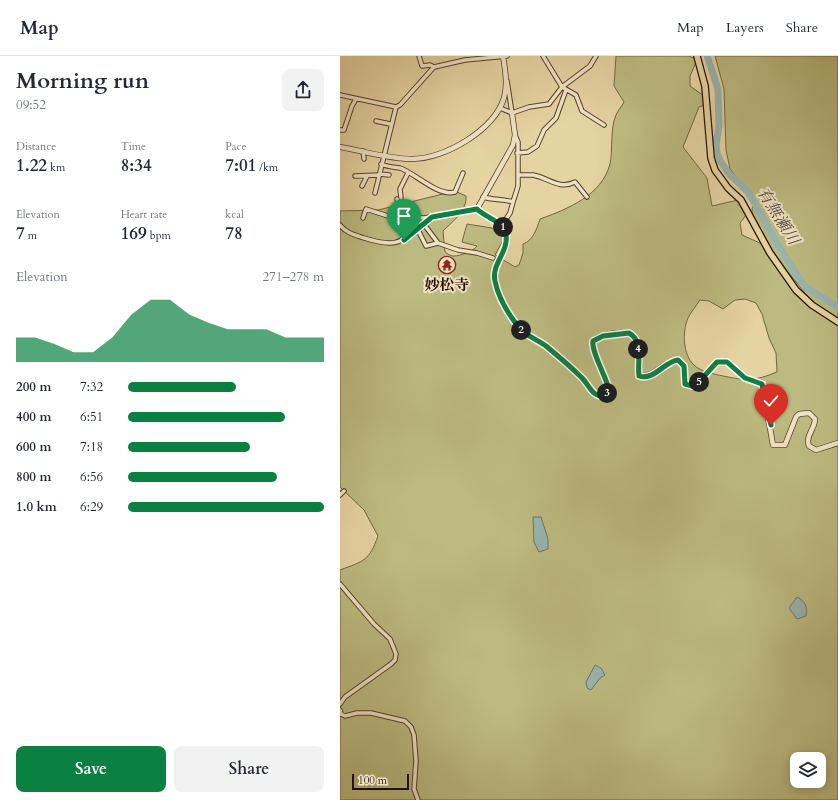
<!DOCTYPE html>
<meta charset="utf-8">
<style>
body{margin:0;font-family:Cardo,"Noto Serif JP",serif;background:#f2f2f3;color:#1f2937;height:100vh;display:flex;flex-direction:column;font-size:15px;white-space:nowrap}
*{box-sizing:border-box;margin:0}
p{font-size:13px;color:#747a83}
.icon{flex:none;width:22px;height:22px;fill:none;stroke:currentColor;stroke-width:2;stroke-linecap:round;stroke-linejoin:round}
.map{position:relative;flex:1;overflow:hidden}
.sheet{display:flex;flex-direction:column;background:#fff;width:340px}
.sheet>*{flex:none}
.controls{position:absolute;left:450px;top:696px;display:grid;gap:8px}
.controls a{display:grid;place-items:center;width:36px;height:36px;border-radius:8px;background:#fff;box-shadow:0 2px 10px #0003;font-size:20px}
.scale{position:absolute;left:12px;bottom:10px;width:57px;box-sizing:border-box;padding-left:4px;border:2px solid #251005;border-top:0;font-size:11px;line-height:14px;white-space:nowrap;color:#251005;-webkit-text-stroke:3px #efe2c3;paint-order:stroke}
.pin{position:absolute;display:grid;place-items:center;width:34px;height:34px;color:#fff;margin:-41px -17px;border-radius:50% 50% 50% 0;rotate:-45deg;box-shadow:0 0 4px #0007}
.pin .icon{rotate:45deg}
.km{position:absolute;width:20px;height:20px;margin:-10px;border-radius:50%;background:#222;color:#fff;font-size:11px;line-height:20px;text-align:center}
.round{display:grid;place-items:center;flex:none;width:42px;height:42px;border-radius:8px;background:#f2f2f3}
.summary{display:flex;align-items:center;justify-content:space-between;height:68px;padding:0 16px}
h1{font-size:22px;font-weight:600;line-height:30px}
.metrics{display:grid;grid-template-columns:repeat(3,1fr);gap:6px;height:68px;padding:4px 16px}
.metrics div{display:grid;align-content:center}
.metrics b{font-size:17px;font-weight:600}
.metrics small{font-size:11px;font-weight:400}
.metrics p{font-size:11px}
.chart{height:112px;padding:8px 16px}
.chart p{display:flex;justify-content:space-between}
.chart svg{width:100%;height:72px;margin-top:4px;fill:#0b8043;opacity:.7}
.primary-button{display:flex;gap:8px;margin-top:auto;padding:8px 16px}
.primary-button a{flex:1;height:46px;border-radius:8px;background:#0b8043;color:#fff;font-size:16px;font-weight:600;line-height:46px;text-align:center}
.primary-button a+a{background:#f2f2f3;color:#1f2937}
ul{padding:0 16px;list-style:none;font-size:13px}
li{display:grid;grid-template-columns:64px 48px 1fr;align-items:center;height:30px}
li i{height:10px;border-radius:5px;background:#0b8043}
header{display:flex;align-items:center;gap:24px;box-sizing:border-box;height:56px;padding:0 20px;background:#fff;border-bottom:1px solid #e0e1e3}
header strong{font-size:19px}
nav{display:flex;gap:22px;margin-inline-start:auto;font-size:14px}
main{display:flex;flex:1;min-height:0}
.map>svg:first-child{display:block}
.green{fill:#bcba80;stroke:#706542;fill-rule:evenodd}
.water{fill:#99b6af;stroke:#6b746b}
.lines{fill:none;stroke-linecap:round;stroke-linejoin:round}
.river{stroke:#99b6af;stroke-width:7}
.minor-casing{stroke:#55412c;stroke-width:5.5}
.tertiary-casing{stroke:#55412c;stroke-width:6}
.primary-casing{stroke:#251005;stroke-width:8}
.minor{stroke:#efe2c3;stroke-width:3.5}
.tertiary{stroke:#efe2c3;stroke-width:4.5}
.primary{stroke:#e6d3a2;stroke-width:5.5}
.route-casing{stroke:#fff;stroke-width:8}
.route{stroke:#0b8043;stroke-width:5}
.labels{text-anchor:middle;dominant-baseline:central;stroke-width:4;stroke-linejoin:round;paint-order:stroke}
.poi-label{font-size:15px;font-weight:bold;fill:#251005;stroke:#efe2c3}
.water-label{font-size:16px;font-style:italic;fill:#4e4a40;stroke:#efe2c3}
</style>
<header>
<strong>Map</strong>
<nav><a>Map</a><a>Layers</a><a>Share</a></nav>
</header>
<main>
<section class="sheet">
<div class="summary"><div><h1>Morning run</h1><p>09:52</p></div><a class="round"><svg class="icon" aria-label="share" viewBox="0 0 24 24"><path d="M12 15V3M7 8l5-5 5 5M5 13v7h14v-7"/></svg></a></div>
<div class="metrics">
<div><p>Distance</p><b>1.22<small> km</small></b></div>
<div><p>Time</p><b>8:34</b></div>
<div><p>Pace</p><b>7:01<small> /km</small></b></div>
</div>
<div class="metrics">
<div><p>Elevation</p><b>7<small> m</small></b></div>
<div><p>Heart rate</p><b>169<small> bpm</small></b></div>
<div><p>kcal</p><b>78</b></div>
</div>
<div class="chart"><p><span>Elevation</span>271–278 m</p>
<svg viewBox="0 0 160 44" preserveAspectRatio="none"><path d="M0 44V29L10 29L20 33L30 38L40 38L50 29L60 15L70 6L80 6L90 15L100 20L110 24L120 24L130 24L140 29L150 29L160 29V44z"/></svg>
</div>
<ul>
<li><b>200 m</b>7:32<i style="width:55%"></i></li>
<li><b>400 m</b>6:51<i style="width:80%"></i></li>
<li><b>600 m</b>7:18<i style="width:62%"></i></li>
<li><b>800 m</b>6:56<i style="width:76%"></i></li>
<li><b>1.0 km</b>6:29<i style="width:100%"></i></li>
</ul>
<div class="primary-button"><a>Save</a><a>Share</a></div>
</section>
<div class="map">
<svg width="498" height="744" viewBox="0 0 498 744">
<rect width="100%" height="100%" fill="#e6d3a2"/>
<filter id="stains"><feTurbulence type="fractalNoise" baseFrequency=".005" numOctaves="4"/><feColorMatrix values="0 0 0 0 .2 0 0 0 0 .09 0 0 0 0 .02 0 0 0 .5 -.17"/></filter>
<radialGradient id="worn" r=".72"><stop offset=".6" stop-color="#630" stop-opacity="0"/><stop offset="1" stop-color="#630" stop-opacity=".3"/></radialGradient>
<path class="green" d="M276 0H349L357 4 350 20V30L364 40 365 49 359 51 343 91 367 122 372 150 398 144 407 158 400 167 402 179 422 188 453 233 473 247C459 230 413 174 412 155 412 152 413 148 414 145L390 113 386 94 384 33 375 0H498V744H0V514C24 505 29 505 38 480L24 454 0 431V155L38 154 115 135 126 140C127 155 113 165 103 175L105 196C108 198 110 200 114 200 120 200 134 195 137 190L122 186 127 168 152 172 165 181 155 199 175 211 179 209 183 197V188C193 185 197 172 200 163 228 153 262 139 270 108 273 94 270 71 276 59 278 54 282 50 284 46L274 30ZM405 243 416 247 422 258 429 282 436 297 437 316C415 325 407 325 383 320 374 318 361 316 354 309 343 299 342 276 348 262 351 256 356 250 360 244L369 245 383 253 395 244ZM457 703H479V725H457Z"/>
<path class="water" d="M193 461H201L208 483V493L199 496 194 486Z
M457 541C466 546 467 550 466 560L457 563 449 552Z
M255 609 261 612 265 619 260 622 251 634 247 632 246 626Z"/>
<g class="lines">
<path class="river" d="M367 0 378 33 379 70 376 89 377 98 381 106 389 118 408 136 439 191 464 230 498 251"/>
<defs>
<path id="minor" d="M79 0 82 10 90 9 94 11
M203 0 222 31 236 39 242 55 264 69
M167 25 172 57
M0 39 56 51 60 49 94 11 125 4 167 0
M160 52 172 57 189 51 209 48 222 31 250 10 256 0
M36 65 50 68
M0 74H4L12 50 16 43
M23 95 24 103
M177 97 188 96 197 90 204 74 216 62 226 34
M41 108C48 111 53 111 60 112 75 117 98 141 115 136L123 117
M39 118 49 119
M178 119C183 119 188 119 193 119 209 122 219 134 235 126L247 141
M15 120 39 119
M22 130 27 120
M35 137 56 51
M143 141C153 144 163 143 173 146L178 130V86L175 79
M61 142 60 133 68 117
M57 143 62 161
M23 162 26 153 48 160 84 162 137 153
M156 165 164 166 170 157 173 146
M83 167 98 187
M0 169C6 177 15 179 24 182 66 195 60 181 91 162
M58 170V161
M77 172 86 190 98 187 118 194 137 197 153 202
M0 439 4 435
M0 528 34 568 50 583 56 598 55 604 51 608 5 641 0 648
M0 654 1 658 5 660 17 657H31L65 665 71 671 74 679 76 705 74 733 78 744"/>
<path id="tertiary" d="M172 57 175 79 173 89 137 153C146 162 163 165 166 178 169 196 151 208 155 225 158 240 167 256 177 269 184 279 196 282 206 290 218 300 230 310 241 321 249 328 252 342 265 340L269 333 252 289 255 283C264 278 284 274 293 279L300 299 299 317 301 320C316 320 324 305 338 304L344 310 345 328 352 330 358 327 377 306H387L405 322 422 327 433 389H445L456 361 459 358 469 357 475 363C475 373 465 380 469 390L476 394 498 387
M0 91C23 95 49 103 72 103 105 103 154 74 164 42 168 28 165 14 163 0"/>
<path id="primary" d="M357 0 365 30 371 102 375 114 388 132 401 144 430 197 456 234 472 249 498 266"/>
</defs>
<use href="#minor" class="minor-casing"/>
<use href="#tertiary" class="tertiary-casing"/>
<use href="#primary" class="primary-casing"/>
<use href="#minor" class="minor"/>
<use href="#tertiary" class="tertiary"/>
<use href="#primary" class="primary"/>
</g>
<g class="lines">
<defs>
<path id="route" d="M64 184 92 161 137 153C146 162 163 165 166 178 169 196 151 208 155 225 158 240 167 256 177 269 184 279 196 283 206 290 218 300 230 310 241 321 249 328 252 342 265 340L269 333C266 321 251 295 253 285L263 280 289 277C304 285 297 307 299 320 314 325 325 305 338 304L344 310 345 328 352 330 358 327 377 306H387L405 322 422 328 431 369"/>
</defs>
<use href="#route" class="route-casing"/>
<use href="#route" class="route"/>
</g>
<defs>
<symbol id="temple-ring" viewBox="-11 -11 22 22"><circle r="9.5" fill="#efe2c3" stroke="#8f2418" stroke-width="1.5"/><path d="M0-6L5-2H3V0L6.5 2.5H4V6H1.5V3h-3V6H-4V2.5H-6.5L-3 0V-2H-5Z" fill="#8f2418"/></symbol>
</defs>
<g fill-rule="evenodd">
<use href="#temple-ring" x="97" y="199" width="20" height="20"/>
</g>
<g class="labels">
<g class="poi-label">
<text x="107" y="229">妙松寺</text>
</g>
<g class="water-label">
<text transform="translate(438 160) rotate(58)">有無瀬川</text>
</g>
</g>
<rect width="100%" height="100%" filter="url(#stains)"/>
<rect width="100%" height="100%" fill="url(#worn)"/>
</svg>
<div class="controls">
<a><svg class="icon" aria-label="layers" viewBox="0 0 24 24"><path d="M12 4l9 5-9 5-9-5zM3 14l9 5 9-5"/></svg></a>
</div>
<div class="scale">100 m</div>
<div class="pin" style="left:64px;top:184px;background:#1e9e55"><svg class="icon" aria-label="arrive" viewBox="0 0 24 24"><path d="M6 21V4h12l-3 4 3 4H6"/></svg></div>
<div class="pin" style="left:431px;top:369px;background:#d93025"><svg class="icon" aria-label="check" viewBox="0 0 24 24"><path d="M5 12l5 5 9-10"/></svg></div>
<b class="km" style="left:163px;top:171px">1</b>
<b class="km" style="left:181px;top:274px">2</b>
<b class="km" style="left:267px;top:337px">3</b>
<b class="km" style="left:298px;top:293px">4</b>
<b class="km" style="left:359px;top:326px">5</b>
</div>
</main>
